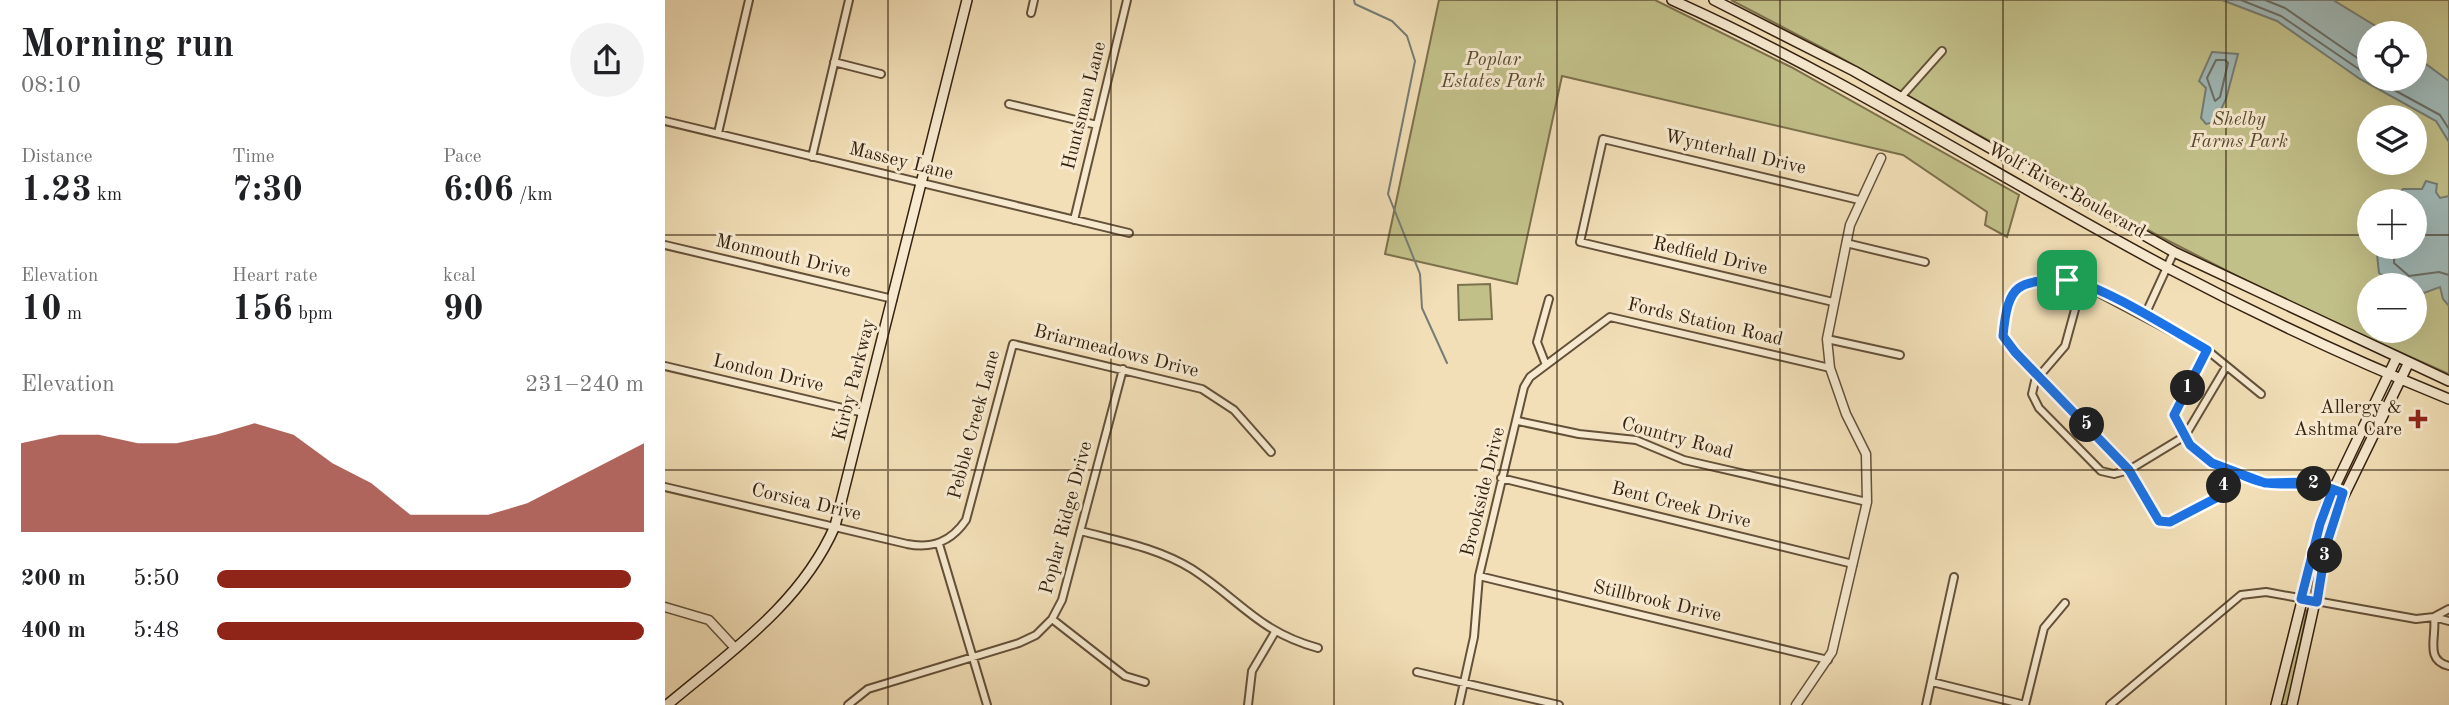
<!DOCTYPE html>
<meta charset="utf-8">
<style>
body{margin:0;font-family:"Old Standard TT",serif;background:#f2f2f2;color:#202124;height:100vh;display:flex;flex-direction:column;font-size:26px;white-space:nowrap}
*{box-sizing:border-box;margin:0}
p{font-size:23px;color:#757577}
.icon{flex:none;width:38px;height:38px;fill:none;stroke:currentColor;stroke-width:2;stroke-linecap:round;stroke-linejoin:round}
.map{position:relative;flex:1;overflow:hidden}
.panel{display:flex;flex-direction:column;background:#fff;width:665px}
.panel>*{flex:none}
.buttons{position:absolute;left:1692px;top:21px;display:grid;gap:14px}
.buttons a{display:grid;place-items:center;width:70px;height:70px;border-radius:50%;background:#fff;box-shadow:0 7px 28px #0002;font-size:35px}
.pin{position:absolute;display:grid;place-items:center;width:60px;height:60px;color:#fff;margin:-30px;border-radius:14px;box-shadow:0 4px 10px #0006}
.km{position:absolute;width:35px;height:35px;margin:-18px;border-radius:50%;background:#222;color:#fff;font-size:19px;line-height:35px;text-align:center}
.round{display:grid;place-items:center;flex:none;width:74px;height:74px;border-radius:37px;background:#f2f2f2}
.summary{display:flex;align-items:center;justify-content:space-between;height:119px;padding:0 21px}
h1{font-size:38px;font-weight:700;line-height:52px}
.stats{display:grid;grid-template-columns:repeat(3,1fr);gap:10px;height:119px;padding:7px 21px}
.stats div{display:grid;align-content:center}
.stats b{font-size:35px;font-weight:700}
.stats small{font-size:19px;font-weight:400}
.stats p{font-size:19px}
.chart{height:196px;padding:14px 21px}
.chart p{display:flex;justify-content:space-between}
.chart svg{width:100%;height:126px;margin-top:7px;fill:#8f2418;opacity:.7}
ul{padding:0 21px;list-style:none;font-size:23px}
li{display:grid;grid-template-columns:112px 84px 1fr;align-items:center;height:52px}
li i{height:18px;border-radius:9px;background:#8f2418}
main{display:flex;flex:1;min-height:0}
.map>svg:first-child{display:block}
.green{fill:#c2c089;stroke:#7c714d;stroke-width:2;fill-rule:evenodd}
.water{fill:#a0bab9;stroke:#757d76;stroke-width:2}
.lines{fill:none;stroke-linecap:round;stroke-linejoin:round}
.shore{stroke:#6a6e65;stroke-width:2}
.stream{stroke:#757d76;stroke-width:2}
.minor-casing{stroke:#64513a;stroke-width:10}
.tertiary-casing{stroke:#64513a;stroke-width:11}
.secondary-casing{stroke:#352211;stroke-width:12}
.minor{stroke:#f7ead0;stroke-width:6}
.tertiary{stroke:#f7ead0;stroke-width:8}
.secondary{stroke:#f7ead0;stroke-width:9}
.route-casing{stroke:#fff;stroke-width:14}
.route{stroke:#1a73e8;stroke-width:9}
.grid{fill:none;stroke:#352211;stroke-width:2;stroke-opacity:0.55}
.poi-dot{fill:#8f2418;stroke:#f7ead0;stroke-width:2.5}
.labels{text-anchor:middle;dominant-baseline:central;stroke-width:6;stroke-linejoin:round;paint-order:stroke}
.park-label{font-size:19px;font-style:italic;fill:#584a2f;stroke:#f7ead0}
.street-label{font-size:19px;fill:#352211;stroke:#f7ead0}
.poi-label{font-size:19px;fill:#352211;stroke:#f7ead0;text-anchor:end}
</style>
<main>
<section class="panel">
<div class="summary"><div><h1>Morning run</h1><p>08:10</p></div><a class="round"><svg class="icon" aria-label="share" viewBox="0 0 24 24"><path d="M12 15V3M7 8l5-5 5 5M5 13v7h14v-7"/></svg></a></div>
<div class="stats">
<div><p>Distance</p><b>1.23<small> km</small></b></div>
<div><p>Time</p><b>7:30</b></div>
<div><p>Pace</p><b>6:06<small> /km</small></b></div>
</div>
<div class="stats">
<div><p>Elevation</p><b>10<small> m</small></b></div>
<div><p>Heart rate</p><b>156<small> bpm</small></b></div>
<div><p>kcal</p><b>90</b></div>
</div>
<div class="chart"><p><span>Elevation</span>231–240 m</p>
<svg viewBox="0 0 160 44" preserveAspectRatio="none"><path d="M0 44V13L10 10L20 10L30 13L40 13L50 10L60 6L70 10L80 20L90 27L100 38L110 38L120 38L130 34L140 27L150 20L160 13V44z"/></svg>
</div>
<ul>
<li><b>200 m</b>5:50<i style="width:97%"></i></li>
<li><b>400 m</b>5:48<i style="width:100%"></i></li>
</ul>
</section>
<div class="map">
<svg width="1784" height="705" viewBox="0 0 1784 705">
<rect width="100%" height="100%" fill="#f2dfb7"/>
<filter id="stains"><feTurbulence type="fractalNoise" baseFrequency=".00286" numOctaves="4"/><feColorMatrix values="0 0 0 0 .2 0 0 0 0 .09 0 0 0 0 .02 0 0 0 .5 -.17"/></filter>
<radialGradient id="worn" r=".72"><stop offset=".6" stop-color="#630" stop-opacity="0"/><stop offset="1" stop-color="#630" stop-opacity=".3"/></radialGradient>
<path class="green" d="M774 0H990L1126 67 1354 195 1342 237 1320 225 1322 212 1238 155 897 76 852 284 720 254Z
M1066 0H1784V374L1625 303 1496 237 1165 52ZM1704 33H1750V79H1704ZM1704 117H1750V163H1704ZM1704 201H1750V247H1704ZM1704 285H1750V331H1704Z
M825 284 827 319 794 320 793 285Z
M1639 609 1642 611 1623 705H1615Z"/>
<path class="water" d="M1557 0H1668L1722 33H1704V79H1750V56L1784 81V142L1771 121 1695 79 1612 21Z
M1547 52 1573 54 1561 99 1550 122 1541 124 1536 118 1541 88 1534 81Z
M1761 181 1772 184 1771 192 1775 198 1784 196V306L1778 299 1775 287 1759 293 1750 290V285H1734L1714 273 1712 254 1715 247H1750V201H1731V196L1738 189H1757Z"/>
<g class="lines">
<path class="shore" d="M1576 0 1616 16 1704 76
M1600 0 1620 8 1704 66
M1551 60H1560L1563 63 1555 97 1550 101 1542 78Z
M1709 79 1775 115 1784 129
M1730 247 1729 263 1744 276 1774 272 1784 275"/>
<path class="stream" d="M689 0 690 4 727 21 742 36 750 61 723 194 755 274 757 308 782 363"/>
<defs>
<path id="minor" d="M366 13 369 0
M169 62 216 74
M1236 97 1277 51
M344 104 432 125
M0 121 464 233
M53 133 84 0
M147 157 184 0
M409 220 462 0
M1181 243 1260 262
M0 245 228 299
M1417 284 1400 346 1370 381 1367 394 1374 408 1436 471 1449 474 1464 470 1520 436 1561 367
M1168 302 915 242 938 139 1194 200
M1480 315 1509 252
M1162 339 1235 355
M1542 350 1509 415 1525 445 1547 463 1600 483 1643 482 1678 493
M881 365 872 342 884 299
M0 366 199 413
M853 421 914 434 971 440 1019 460 1202 502
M1566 470 1553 497 1505 522 1494 521 1464 470 1350 352 1338 336C1342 300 1345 281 1384 280 1396 280 1406 279 1417 284L1542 350 1596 394
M836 478 1188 564
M0 487 242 544C267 549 286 542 301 520L348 344 537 389 569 410 606 452
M416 531C454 541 493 548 527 569 575 600 594 632 653 648
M274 544 322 705
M814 576 1163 660
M387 619 460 676 480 682
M1784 621 1769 617C1772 637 1759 660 1784 666
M752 672 894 705
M1267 682 1360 705
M183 705 203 689 354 643 371 635 387 619 397 600 458 369
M583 705 587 671 610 632
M794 705 809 637 814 576 859 387 865 377 945 317 1165 368
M1261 705 1289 577
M1360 705 1379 628 1400 603
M1445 705 1576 595 1601 592 1751 619 1769 617 1784 609"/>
<path id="tertiary" d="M0 607 44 620 70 648
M1131 705 1167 652 1202 502 1201 454 1181 414 1165 368 1162 339 1185 225 1216 158"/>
<path id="secondary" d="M1007 0C1178 76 1336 179 1501 267 1592 315 1688 360 1784 399
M1049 0 1189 71 1509 252 1784 381
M2 705C65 652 136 604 170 526L302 0
M1611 705 1661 505 1731 359
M1627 705 1669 516 1743 364"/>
</defs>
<use href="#minor" class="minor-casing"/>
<use href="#tertiary" class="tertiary-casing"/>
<use href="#secondary" class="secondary-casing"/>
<use href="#minor" class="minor"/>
<use href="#tertiary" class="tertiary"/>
<use href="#secondary" class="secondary"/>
</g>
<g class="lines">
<defs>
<path id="route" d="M1402 280C1432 282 1512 333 1542 350L1509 415 1525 445 1547 463 1600 483 1643 482 1668 489 1655 524 1636 599 1652 602 1661 546 1678 493C1647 480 1633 486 1602 483 1590 482 1577 475 1566 470L1553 497 1505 522 1494 521 1464 470 1350 352 1338 336C1343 282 1353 281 1402 280"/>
</defs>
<use href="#route" class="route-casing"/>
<use href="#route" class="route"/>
</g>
<path class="grid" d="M223 0V705M446 0V705M669 0V705M892 0V705M1115 0V705M1338 0V705M1561 0V705M0 235H1704M1750 235H1784M0 470H1784"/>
<path class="poi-dot" d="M1749.5 408.5h7v7h7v7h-7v7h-7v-7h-7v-7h7z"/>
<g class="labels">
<g class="park-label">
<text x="828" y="60">Poplar<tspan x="828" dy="22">Estates Park</tspan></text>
<text x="1574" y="120">Shelby<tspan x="1574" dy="22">Farms Park</tspan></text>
</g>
<g class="street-label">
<text transform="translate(420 106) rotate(-76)">Huntsman Lane</text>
<text transform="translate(1070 153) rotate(13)">Wynterhall Drive</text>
<text transform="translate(236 162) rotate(14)">Massey Lane</text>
<text transform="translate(1401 191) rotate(29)">Wolf River Boulevard</text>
<text transform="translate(118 257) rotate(13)">Monmouth Drive</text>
<text transform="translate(1045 257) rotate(13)">Redfield Drive</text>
<text transform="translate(1040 323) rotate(13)">Fords Station Road</text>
<text transform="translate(451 352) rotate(14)">Briarmeadows Drive</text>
<text transform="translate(103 374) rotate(13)">London Drive</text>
<text transform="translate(190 380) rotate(-76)">Kirby Parkway</text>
<text transform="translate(310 425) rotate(-75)">Pebble Creek Lane</text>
<text transform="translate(1012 439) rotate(15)">Country Road</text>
<text transform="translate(819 492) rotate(-76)">Brookside Drive</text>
<text transform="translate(141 503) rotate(13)">Corsica Drive</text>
<text transform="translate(1016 506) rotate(14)">Bent Creek Drive</text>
<text transform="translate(402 518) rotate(-75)">Poplar Ridge Drive</text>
<text transform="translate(992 602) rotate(13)">Stillbrook Drive</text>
</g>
<g class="poi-label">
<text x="1737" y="408">Allergy &amp;<tspan x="1737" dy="22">Ashtma Care</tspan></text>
</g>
</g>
<rect width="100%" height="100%" filter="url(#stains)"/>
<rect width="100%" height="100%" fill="url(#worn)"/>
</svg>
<div class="buttons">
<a><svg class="icon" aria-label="locate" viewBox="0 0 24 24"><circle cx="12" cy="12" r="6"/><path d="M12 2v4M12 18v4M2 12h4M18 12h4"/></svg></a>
<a><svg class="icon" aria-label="layers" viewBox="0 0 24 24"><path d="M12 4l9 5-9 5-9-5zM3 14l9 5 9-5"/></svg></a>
<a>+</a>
<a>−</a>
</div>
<div class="pin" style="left:1402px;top:280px;background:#1e9e55"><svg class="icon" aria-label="arrive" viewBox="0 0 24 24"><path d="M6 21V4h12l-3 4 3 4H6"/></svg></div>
<b class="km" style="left:1523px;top:388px">1</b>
<b class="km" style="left:1649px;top:484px">2</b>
<b class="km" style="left:1660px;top:556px">3</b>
<b class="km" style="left:1559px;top:486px">4</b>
<b class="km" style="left:1422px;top:425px">5</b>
</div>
</main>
